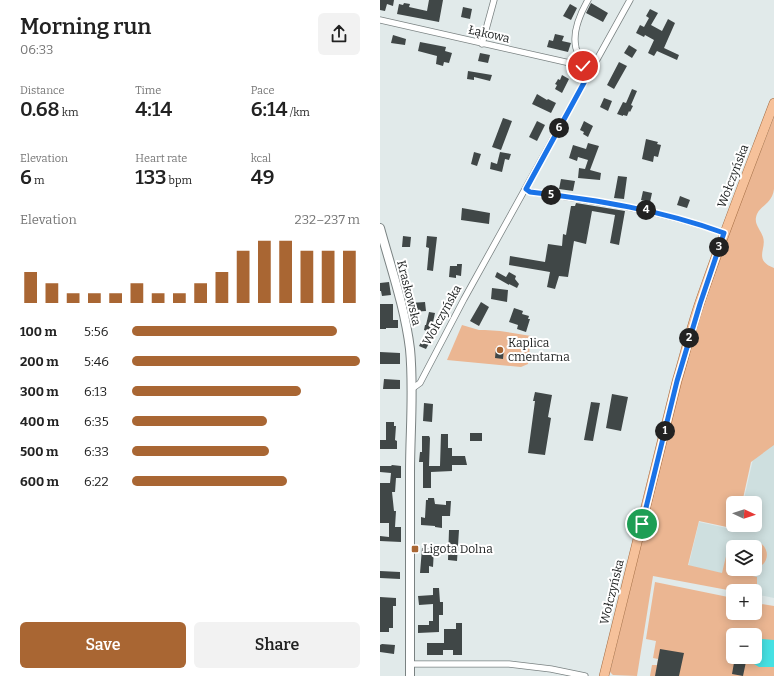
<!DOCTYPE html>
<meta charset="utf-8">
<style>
body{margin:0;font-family:Bitter,serif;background:#f2f2f2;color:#222;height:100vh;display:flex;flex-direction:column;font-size:15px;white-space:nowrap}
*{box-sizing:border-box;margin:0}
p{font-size:13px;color:#767676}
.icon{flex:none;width:22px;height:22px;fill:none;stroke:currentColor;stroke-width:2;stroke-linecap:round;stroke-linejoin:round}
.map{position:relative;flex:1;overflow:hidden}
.drawer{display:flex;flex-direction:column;background:#fff;width:380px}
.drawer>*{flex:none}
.needle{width:26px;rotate:94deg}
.controls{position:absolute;left:346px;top:496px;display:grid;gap:8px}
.controls a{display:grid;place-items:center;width:36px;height:36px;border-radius:6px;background:#fff;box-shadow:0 2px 10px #0003;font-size:20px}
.pin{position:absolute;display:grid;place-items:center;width:34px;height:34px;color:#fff;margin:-17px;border:2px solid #fff;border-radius:50%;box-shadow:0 1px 4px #0007}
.km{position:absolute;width:20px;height:20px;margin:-10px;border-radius:50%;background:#222;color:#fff;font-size:11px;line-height:20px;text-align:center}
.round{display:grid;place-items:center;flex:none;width:42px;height:42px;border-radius:6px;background:#f2f2f2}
.overview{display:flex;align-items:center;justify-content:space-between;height:68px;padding:0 20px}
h1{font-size:22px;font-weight:600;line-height:30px}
.figures{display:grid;grid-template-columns:repeat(3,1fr);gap:6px;height:68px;padding:4px 20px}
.figures div{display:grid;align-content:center}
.figures b{font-size:20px;font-weight:600}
.figures small{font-size:11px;font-weight:400}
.figures p{font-size:11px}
.chart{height:112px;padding:8px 20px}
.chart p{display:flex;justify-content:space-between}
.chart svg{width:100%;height:72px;margin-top:4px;stroke:#a96633;stroke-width:6}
.primary-button{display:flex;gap:8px;margin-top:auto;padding:8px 20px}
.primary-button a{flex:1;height:46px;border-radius:6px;background:#a96633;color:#fff;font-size:16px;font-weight:600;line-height:46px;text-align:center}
.primary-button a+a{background:#f2f2f2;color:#222}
ul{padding:0 20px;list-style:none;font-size:13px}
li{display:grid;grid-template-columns:64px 48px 1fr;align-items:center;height:30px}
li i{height:10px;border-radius:5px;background:#a96633}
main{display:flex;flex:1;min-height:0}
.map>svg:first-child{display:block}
.built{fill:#cedfdf;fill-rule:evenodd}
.green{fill:#ebb692;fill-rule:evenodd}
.water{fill:#45e1e3}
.building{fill:#404747}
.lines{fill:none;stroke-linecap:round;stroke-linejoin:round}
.street-casing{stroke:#7a8282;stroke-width:7}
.secondary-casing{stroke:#7a8282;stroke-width:10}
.primary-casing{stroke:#a56d43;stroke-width:10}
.street{stroke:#fff;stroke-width:5.5}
.secondary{stroke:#fff;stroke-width:8}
.primary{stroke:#f6c19a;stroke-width:9}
.route-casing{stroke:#fff;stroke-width:8}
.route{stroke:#1a73e8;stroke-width:5}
.poi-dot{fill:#a96633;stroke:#fff;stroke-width:1.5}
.labels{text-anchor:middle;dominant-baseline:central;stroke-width:4;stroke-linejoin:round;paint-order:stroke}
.street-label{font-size:12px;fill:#1a1d1d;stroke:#fff}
.poi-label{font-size:12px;fill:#1a1d1d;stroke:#fff;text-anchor:start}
</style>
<main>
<section class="drawer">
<div class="overview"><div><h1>Morning run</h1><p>06:33</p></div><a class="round"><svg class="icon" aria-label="share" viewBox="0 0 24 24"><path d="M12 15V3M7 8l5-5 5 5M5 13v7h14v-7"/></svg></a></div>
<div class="figures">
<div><p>Distance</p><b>0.68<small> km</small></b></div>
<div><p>Time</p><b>4:14</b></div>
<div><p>Pace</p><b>6:14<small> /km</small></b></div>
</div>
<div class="figures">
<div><p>Elevation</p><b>6<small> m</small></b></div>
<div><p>Heart rate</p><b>133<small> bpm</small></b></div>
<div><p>kcal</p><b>49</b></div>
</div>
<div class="chart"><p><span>Elevation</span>232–237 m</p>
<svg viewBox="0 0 160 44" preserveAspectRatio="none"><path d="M5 44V25M15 44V32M25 44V38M35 44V38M45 44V38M55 44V32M65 44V38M75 44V38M85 44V32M95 44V25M105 44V12M115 44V6M125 44V6M135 44V12M145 44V12M155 44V12"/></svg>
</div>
<ul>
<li><b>100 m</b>5:56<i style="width:90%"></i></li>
<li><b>200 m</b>5:46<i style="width:100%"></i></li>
<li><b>300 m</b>6:13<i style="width:74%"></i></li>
<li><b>400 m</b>6:35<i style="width:59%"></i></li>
<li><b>500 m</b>6:33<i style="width:60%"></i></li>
<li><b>600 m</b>6:22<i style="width:68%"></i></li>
</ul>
<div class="primary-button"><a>Save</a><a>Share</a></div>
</section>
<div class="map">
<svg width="394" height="676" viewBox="0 0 394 676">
<rect width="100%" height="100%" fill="#e1eaea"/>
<path class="built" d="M394 367V598L375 594V591L305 580 319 522 356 530 357 525H375V503H363ZM353 547H375V569H353Z"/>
<path class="green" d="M394 117C394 134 394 151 394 167 394 174 394 182 394 189 392 204 381 205 377 214 373 224 380 228 383 237 387 249 373 260 394 268V445L371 462 362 503H353V525H357L356 529 319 521 308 565 342 573 347 552 350 550 351 551 353 569H356L363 574 377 577V596L375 595V591H353L273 576 257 676 233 675 230 672 231 668 301 381 331 280Z
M82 325 99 330H105L120 331 151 336 148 364 141 367 67 360Z
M373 540C393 544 391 569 370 569H375V547H361L365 543Z
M275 582 353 598V613H375V603L394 606V676H270L272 665H277L278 659 273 658 276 641 266 639ZM353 635H375V657H353Z"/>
<path class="water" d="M382 639 394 640V667H379L374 664 373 659C377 653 375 644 382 639Z"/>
<path class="building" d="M0 0H14L13 6 7 4 5 11 0 10Z
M49 0H63L59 22 17 14 19 4 23 5 24 3 30 4 29 7 47 11Z
M211 3 228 13 223 22 206 13Z
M190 4 197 8 191 20 183 16Z
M83 7 92 9 90 19 81 17Z
M270 9 278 13 271 25 282 31 288 19 295 23 284 48 299 55 297 60 277 51 274 56 268 53 274 40 265 35 264 37 256 33 260 25 264 27 269 18 266 16Z
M175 34 184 36 182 41 191 43 188 52 167 47 169 40 173 41Z
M13 35 26 39 25 45 11 43Z
M40 42 66 47 65 51 72 53 69 63 64 62 63 66 56 64 57 56 38 51Z
M249 45 257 50 252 58 244 53Z
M100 53 110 55 108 63 98 61Z
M239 62 247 66 234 89 227 85Z
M88 71 112 75 110 81 94 77V80L87 79Z
M182 75 189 79 182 93 175 89 177 85 175 84 177 81 178 79 180 80Z
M252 89 257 91 251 105 253 106 250 112 249 111 247 116 243 115V116L237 114 243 102 246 103Z
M157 94 167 100 168 99 176 103 171 113 152 104Z
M224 98 232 101 228 111 220 107Z
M123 118 132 121 121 150 112 147Z
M157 121 165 125 157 141 149 137Z
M204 121 213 126 208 137 203 134 204 132 200 130Z
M266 139 278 142 277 144 281 145 278 157 274 156 273 162 262 159Z
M208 143 219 146 210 170 221 173 220 180 198 178 199 168 205 169 208 160 198 157 197 161 189 158 193 145 206 149Z
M94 152 101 154 97 166 91 164Z
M120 152 131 154 129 160 125 159 122 172 110 169 111 162 117 164Z
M238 176 247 177 244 199 234 198Z
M181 179 195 181 193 191 179 189Z
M263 191 272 193 270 202 261 200Z
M300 196 310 200 307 208 297 205Z
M196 203 245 211 239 245 230 243 235 215 212 211 206 244 194 241 188 277 179 276 175 289 167 287 170 272 129 265 130 256 165 262 168 244 182 246 183 234 186 235 191 206H195Z
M82 208 110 213 109 224 81 220Z
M23 236 31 237 30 247H22Z
M47 236 57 237 53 271 47 270 49 248 46 247Z
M77 264H82L81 276 76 275V278L69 277 70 266H77Z
M117 272 126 277 129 272 136 276 135 279 139 284 137 288 129 284V285L115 277Z
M9 282 11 295 2 296 1 291H0V283Z
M112 288 128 290 127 302 111 299Z
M45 302 46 311 31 312 30 303Z
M101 302 109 307 99 326 90 321Z
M0 304H13V320H18V328H6V329H0Z
M134 308 143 311 142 314 149 316 148 319H150L146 332 137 329 138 325 129 322Z
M49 312 55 313 52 327 57 328 46 349 39 346 47 331 44 330 45 325H46Z
M116 347 124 348 123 359 115 358Z
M0 352 20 353V364H0Z
M4 379 20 380V389H3Z
M155 392 172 395 168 417 171 418 165 455 148 453 155 401H153Z
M232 394 248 397 241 431 226 428Z
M211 402 220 403 213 441 204 440Z
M44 403 53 404 52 422 43 421Z
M6 422H14V426H16L15 440 17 441V449H0V440H6Z
M90 433H102V441H90Z
M61 434H68V448H72V456H85L87 465H72V471L51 472V488H43V462H39L40 452H42V436H49L50 438 49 466H60Z
M12 465 21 466V478H16L15 492H12L14 511H16L15 527H21V542L0 541V536L9 537V523H0V483H10L11 473 0 472V466H11Z
M48 498H54L55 504 66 505V501H71L70 516H62V528L55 527V526L41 525V517L45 518 46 500H48Z
M69 530H79L77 561 68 560Z
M42 548 54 549 53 567 49 566V573H40Z
M0 571 20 572V579L0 578Z
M53 588H59L60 602H63V615H59V632L38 633V625H49V621H53V604L39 605 38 596 53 595Z
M0 597 16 598V606H13V628H9V632H0Z
M76 623H82V655H73V650H63V655H47V643H64V629H76Z
M2 644 15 645 14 654 0 652V645Z
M280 649 304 653 299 676H275Z
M355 657H367L363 676 352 674Z"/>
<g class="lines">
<defs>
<path id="street" d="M0 20 212 68
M102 44 114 0
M203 66C201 60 198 54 196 48 192 32 200 14 208 0
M145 189 151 192C217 201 281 210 344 233
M33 388 40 383 84 299 250 0
M30 664H129L171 669 205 676"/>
<path id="secondary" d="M0 228C11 268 25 308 30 349 34 390 30 431 30 473 30 541 30 608 30 676"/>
<path id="primary" d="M224 676 297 381C305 355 311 328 320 302 343 235 369 169 394 103"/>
</defs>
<use href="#street" class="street-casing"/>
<use href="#secondary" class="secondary-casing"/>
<use href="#primary" class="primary-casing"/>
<use href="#street" class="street"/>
<use href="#secondary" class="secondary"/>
<use href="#primary" class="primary"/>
</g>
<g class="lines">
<defs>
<path id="route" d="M203 66 212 68 146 189 150 192C217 200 281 210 344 233L320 304 297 381 262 524"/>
</defs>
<use href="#route" class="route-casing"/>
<use href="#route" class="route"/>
</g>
<g class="poi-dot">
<circle cx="120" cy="350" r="4"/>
<rect x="31" y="545" width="8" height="8" rx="2"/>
</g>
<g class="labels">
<g class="street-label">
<text transform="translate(109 34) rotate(13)">Łąkowa</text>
<text transform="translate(353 176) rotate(-69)">Wołczyńska</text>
<text transform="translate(29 293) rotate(76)">Kraskowska</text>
<text transform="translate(62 315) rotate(-61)">Wołczyńska</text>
<text transform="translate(232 592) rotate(-76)">Wołczyńska</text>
</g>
<g class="poi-label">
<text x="128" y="343">Kaplica<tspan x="128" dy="14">cmentarna</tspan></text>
<text x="43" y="549">Ligota Dolna</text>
</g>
</g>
</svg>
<div class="controls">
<a><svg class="needle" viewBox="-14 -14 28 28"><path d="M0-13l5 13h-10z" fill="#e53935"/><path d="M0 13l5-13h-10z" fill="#767676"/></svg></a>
<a><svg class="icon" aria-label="layers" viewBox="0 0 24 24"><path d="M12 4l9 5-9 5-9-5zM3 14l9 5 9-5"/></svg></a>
<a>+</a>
<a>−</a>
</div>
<div class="pin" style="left:262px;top:524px;background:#1e9e55"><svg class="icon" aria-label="arrive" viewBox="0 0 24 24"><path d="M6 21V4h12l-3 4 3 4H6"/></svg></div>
<div class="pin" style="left:203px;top:66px;background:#d93025"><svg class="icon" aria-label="check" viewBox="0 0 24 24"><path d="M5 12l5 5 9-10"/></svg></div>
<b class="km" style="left:285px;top:431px">1</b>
<b class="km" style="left:309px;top:338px">2</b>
<b class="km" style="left:339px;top:247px">3</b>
<b class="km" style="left:266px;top:210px">4</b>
<b class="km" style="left:171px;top:195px">5</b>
<b class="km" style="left:179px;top:128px">6</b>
</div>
</main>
